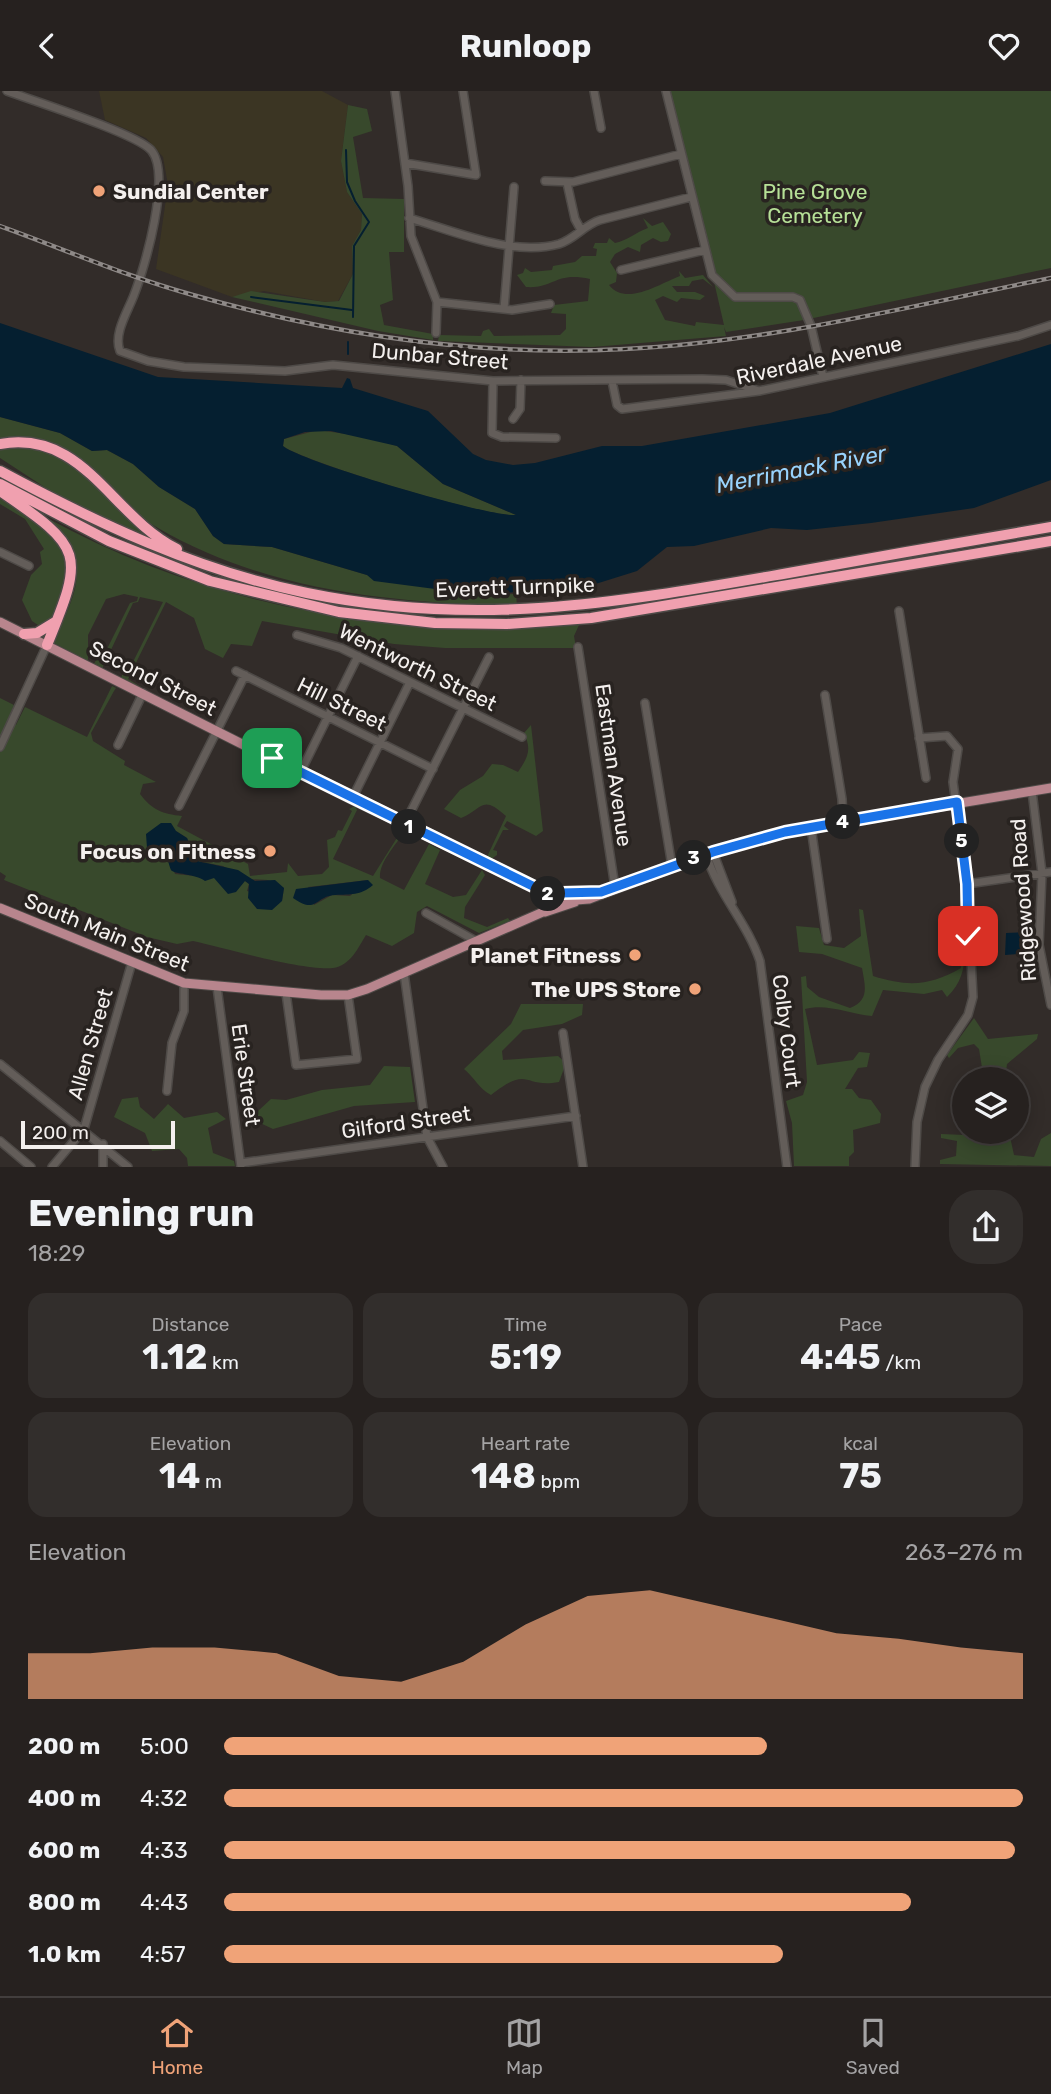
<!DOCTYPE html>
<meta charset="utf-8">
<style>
body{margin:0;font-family:Rubik,sans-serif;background:#322e2c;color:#f1f3f6;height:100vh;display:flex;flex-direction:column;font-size:26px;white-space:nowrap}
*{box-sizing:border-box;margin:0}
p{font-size:23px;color:#a4a3a4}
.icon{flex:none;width:38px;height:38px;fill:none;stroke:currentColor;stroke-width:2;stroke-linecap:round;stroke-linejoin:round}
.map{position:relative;height:1076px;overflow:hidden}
.panel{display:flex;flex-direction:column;background:#26211f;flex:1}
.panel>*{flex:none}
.fabs{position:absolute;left:952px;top:976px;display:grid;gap:14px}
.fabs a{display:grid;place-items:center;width:77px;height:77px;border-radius:50%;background:#26211f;box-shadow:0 4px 18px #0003,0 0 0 2px #423e3d;font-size:35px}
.scale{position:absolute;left:21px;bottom:18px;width:154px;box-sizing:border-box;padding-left:7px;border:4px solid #f4f0ee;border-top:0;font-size:19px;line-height:24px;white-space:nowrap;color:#f4f0ee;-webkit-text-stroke:5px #282320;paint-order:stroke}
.pin{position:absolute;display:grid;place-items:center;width:60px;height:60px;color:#fff;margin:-30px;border-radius:14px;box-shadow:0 4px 10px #0006}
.km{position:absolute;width:35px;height:35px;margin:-18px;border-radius:50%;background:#222;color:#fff;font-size:19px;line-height:35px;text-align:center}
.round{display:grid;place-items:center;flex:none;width:74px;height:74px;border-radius:28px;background:#322e2c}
.summary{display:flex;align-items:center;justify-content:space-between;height:119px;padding:0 28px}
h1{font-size:38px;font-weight:700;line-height:52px}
.stats{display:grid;grid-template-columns:repeat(3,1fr);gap:10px;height:119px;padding:7px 28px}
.stats div{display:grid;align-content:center;border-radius:18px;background:#322e2c;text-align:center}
.stats b{font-size:35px;font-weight:700}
.stats small{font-size:19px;font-weight:400}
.stats p{font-size:19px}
.chart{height:196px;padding:14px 28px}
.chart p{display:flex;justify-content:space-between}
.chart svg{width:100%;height:126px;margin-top:7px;fill:#f0a378;opacity:.7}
ul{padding:0 28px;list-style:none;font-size:23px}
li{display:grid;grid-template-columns:112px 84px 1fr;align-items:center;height:52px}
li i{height:18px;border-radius:9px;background:#f0a378}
header{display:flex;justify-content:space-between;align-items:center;height:91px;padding:0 28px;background:#26211f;font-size:32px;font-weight:700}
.tab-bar{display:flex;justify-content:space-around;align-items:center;height:98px;border-top:2px solid #423e3d;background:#26211f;font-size:19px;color:#a4a3a4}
.tab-bar a{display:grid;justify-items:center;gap:4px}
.tab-bar .on{color:#f0a378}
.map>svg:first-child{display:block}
.industrial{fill:#3b3523}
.green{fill:#38492c;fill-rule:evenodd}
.water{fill:#051f30;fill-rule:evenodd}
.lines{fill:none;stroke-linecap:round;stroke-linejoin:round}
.stream{stroke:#051f30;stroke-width:2}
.minor-casing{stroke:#4e4a47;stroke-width:10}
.major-casing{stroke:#4e4a47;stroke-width:11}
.highway-casing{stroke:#4e4a47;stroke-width:13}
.minor{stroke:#635d59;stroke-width:7}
.major{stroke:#b8858d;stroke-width:9}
.highway{stroke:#f0a0af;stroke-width:10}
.rail-casing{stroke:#8e8987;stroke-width:4.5}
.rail{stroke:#282320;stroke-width:2;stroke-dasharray:5;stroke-linecap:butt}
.route-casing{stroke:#fff;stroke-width:14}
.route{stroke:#1a73e8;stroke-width:9}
.poi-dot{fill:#f0a378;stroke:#282320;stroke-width:2.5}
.labels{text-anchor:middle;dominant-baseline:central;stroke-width:7;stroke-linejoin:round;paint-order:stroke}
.poi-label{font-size:21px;font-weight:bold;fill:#f4f0ee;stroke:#282320;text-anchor:end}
.park-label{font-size:21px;fill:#b6e097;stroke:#282320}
.street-label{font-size:21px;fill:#f4f0ee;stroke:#282320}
.water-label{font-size:23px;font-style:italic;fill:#98d3fd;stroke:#282320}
</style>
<header><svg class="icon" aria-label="back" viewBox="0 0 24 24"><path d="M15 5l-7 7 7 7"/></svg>Runloop<svg class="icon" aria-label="heart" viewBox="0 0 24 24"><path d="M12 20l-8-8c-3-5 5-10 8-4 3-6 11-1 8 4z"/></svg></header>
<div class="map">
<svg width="1051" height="1076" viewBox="0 0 1051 1076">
<rect width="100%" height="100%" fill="#322c29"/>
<path class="industrial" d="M99 0H322L348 14 341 70 347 101 362 123 361 139 352 155 353 183 338 210 325 211 264 200 232 206 156 178 168 94 163 66 146 47 105 29Z"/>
<path class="green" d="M670 0H1051V177L804 229 726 241 724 236 726 245 592 256 438 250 439 244 481 245 483 240 489 238 494 245 560 244 566 238V223L551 222 554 214 588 210 590 188C555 180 554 198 526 196L517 184 523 182 525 177 531 181 552 179 553 175 575 171 582 165H596L597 158 593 157 595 152H607L609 147 615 152C629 149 634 142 648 137L643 127 652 135 663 131 671 143 668 150 661 151 653 147 641 154 640 161 628 156 615 163 610 171 617 182 616 191 609 194C626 216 661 192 680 185L679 180 685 187 703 184 713 196 703 188 692 190 689 195H672L677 201H695L705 205 700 209 681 207 677 211 663 205 655 209 665 229 695 235 696 231 724 234Z
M348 14 367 18 372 40 353 46 363 107 404 108V161H389L393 209 380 214 384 234 433 243V249L378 240 232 206 251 200 325 211 339 210 353 183 352 155 361 139 362 123 347 101 341 70Z
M0 326 60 342 92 360 107 359 133 373 159 396 195 418 213 445 224 453 272 456 367 484 481 504 516 503 517 515C394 512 268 501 158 437 98 403 82 333 0 349Z
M318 339 367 346 397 355 443 393 516 424C493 428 303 371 283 355L284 348Z
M26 355 47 359 68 369 147 444 146 447 49 399 0 367V358Z
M0 407C36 429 80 451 64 501 59 516 55 528 41 536L32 530 22 509 31 484 42 473 40 461 44 458 25 428 0 413Z
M45 426C213 518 390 546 579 534L574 545 576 557H445L394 553 262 530 252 555 231 553 223 567 205 558 194 527 166 511 128 588 143 597 121 587 123 581H128L163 511 140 506 138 511 133 512 102 578 94 573 97 567 101 570 130 512 137 510 138 506 124 503 106 508 88 544V570L54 552C78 493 93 478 45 426Z
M112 595 116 597 114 600 91 642 93 650 125 670 124 674 156 691 143 693 140 703C152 719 163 723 182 725L177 735 248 773 250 785 287 781 288 772 298 785 322 783 329 776 327 749 335 746 338 739 342 740 352 720 349 718 355 715 357 719 333 768 373 785 400 742 402 744C394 756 379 772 380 787L404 799 429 753 440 759 425 793 453 806 466 804 482 779 485 784 465 816 464 827 487 836 508 827 510 830 479 842 427 815 417 821 414 842 392 855 366 844C358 857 350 875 333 877 303 880 225 857 193 850L177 853 147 846 4 789 6 785 0 781V607L14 614 7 631 16 634 25 616 87 646ZM176 740 187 747 197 770 223 775 248 788 268 789 284 797 282 810 247 800 249 793 245 790 175 783 166 761 159 758ZM368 789 350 805 332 804 314 814 308 796Z
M531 634 543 740 536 745 507 730 504 735 509 739H503L493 759 497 760V764L490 769 486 768 506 725C481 702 482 719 461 727L444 718 460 699 483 685 492 673 503 674 518 681C528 666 532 659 524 642Z
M859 818 863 819 873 885C908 896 930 895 961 877L957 827 962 826C964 856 971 884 947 906L942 899 924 903 883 899 872 925C849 923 827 912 805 918L817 974 853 969 859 961 870 962 867 976 858 977 845 998H852L859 1007 871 1009 881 1023 880 1032 853 1039 854 1061 849 1066V1075H794L792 1032 786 1010 803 1004 807 991 801 886 806 885 807 896 819 906 850 917C870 909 865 895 862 877L822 863 799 861 796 835 819 837 824 854 844 857 861 845Z
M521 913H583L582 924 562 933 523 939 502 960 503 969 558 965 566 972 559 991C523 998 530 973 491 1004 478 997 475 987 464 978L511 933Z
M974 927 988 948 1038 943 1037 948 1007 973 1005 989H984L979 958 974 953 958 957 949 967 947 964Z
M384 975 410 976 415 1011 354 1015 273 1038 258 1031V1020L271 1008 286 1009 322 999 370 994Z
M138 1006 140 1016 154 1028 168 1013 184 1027 217 1021 226 1028 208 1037 213 1062 234 1070 235 1075H188L187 1067 179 1058 152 1060 145 1042 114 1026 122 1008Z
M966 1041H1009L1014 1064 1034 1066 1041 1048 1051 1042V1075L940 1073V1069L956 1065 957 1050 941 1047V1043L965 1044Z"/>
<path class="water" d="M0 232 158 286 342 297 347 287 350 288 353 297 428 320 473 363 486 369 513 374 535 372 602 355H642L830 322 1051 253V389L974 417 871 432 807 439 771 437 694 455 667 456 637 480 589 495 481 504 374 490 367 484 272 456 224 453 213 445 195 418 159 396 133 373 107 359 92 360 60 342 0 326ZM331 340 397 355 443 393 516 424C492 427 302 371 283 355L284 348 305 341Z
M161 732H171L176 740 187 747 197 770 238 779 255 790 275 789 284 797 282 810 272 819 257 818 248 807 249 793 245 790 236 801 228 803 214 787 205 790C197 783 173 783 171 779 169 775 168 767 165 761L147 757 146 743Z
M368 789 373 794C360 805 351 803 335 804 315 805 317 824 293 807L296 798Z
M1029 841 1032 862 1005 864 1006 842Z"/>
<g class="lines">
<path class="stream" d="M346 59 347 91 355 110 369 131 354 155 353 226
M251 206 352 219
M348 263V251"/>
<defs>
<path id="minor" d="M7 0C34 10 135 42 151 59 172 83 145 176 134 204 128 220 113 243 120 260L148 270 184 276 285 280 333 274 493 290 702 288 726 289 759 300
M395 0 408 95 411 145 437 211 436 242
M594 0 601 37
M666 0 712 184 735 206H793L800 209 811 235 823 286
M405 72 476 84 463 0
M545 90 573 91 681 63
M567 92 575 128 581 139
M409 127C454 140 512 166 559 153 575 148 584 134 600 129L691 106
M621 179 705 159
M437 211 512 219 550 213
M504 218 514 96
M493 290 492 342 502 346 556 347
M612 290 617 314 622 318 759 300 1018 245 1051 234
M513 328 520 318 521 289
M0 461 29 475
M899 520 926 687
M297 544 341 557 522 646
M578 556 615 796
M236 580 433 678
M825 604 842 708 843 731
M645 612 672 775
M118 654 143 602
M0 656 47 554
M300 682 358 565
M1032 700 1042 782 1039 854 1051 914
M352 708 410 591
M179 715 245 584
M404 734 489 566
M811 736 827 848
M713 761 732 811
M706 763C718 803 747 831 760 870L787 1076
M967 793 1051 781
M426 822 476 850
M404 882 427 1046 443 1076
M217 896 241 1076
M286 902 296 974 357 968 348 904
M563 942 583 1076
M0 973 128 1076
M167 1000 172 952 184 920V892
M0 1050 31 1076
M103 1053V1076
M241 1072 576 1025
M52 1076 84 1038 132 871
M915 1076 917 1031 925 996 938 969 968 924 973 906 967 793 953 691 958 658 947 645 919 647"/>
<path id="major" d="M0 531 351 708 563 810 589 808 713 761 785 741 1051 697
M553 805 563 801H601
M0 817 184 892 321 904H348L367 898 543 821 551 813 553 805
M545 821 575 811"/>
<path id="highway" d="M0 353C84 338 111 425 177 458
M0 380C97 432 198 480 307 502 477 537 616 512 783 483 872 467 962 451 1051 436
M0 393 109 450 210 490 339 521 435 532 507 533 591 527 1051 450
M0 400C84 457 85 462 47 554
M24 543 37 542 55 531"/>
</defs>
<use href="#minor" class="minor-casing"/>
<use href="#major" class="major-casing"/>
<use href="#highway" class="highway-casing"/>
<use href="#minor" class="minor"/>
<use href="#major" class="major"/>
<use href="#highway" class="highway"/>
<defs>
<path id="rail" d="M0 135C64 158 127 186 193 204 333 244 480 266 625 258 769 251 910 215 1051 187"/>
</defs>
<use href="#rail" class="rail-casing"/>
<use href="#rail" class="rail"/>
</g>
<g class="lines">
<defs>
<path id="route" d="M272 667 553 805 561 802 601 801 713 761 785 741 957 711 967 793 968 845"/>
</defs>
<use href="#route" class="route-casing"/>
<use href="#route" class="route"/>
</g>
<g class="poi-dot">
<circle cx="99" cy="100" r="7"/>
<circle cx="270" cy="760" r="7"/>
<circle cx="635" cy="864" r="7"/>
<circle cx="695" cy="898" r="7"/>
</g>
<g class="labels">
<g class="poi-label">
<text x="113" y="100" text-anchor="start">Sundial Center</text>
<text x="256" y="760">Focus on Fitness</text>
<text x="621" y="864">Planet Fitness</text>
<text x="681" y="898">The UPS Store</text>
</g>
<g class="park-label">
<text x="815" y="100">Pine Grove<tspan x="815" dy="24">Cemetery</tspan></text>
</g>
<g class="street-label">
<text transform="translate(440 265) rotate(5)">Dunbar Street</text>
<text transform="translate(819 269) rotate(-12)">Riverdale Avenue</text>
<text transform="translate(515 496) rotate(-2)">Everett Turnpike</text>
<text transform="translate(418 576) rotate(26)">Wentworth Street</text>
<text transform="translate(153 587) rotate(27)">Second Street</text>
<text transform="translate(342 613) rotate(26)">Hill Street</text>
<text transform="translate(614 674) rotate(82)">Eastman Avenue</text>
<text transform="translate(1023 809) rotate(-94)">Ridgewood Road</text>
<text transform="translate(107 841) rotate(22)">South Main Street</text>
<text transform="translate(787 940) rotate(83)">Colby Court</text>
<text transform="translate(90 953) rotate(-74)">Allen Street</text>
<text transform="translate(246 984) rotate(82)">Erie Street</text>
<text transform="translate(406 1031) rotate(-8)">Gilford Street</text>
</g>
<g class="water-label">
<text transform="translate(801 378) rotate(-11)">Merrimack River</text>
</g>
</g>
</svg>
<div class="fabs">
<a><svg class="icon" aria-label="layers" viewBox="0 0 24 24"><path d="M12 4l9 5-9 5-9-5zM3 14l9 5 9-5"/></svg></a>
</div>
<div class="scale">200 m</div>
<div class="pin" style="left:272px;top:667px;background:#1e9e55"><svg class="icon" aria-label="arrive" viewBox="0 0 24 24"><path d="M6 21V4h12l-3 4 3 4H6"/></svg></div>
<div class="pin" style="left:968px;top:845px;background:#d93025"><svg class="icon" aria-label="check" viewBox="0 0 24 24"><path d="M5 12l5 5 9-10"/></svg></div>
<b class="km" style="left:409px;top:736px">1</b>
<b class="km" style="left:548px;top:803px">2</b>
<b class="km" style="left:694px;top:767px">3</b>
<b class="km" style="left:843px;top:731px">4</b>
<b class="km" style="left:962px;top:750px">5</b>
</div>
<section class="panel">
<div class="summary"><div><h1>Evening run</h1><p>18:29</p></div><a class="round"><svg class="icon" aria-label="share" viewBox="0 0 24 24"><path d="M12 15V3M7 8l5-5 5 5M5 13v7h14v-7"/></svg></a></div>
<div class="stats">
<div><p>Distance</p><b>1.12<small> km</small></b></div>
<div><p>Time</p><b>5:19</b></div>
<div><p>Pace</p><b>4:45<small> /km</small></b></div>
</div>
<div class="stats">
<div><p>Elevation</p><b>14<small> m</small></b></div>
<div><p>Heart rate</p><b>148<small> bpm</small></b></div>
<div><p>kcal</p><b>75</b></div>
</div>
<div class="chart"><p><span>Elevation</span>263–276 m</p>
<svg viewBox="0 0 160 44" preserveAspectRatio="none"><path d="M0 44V28L10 28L20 26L30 26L40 28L50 36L60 38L70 31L80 18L90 8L100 6L110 11L120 16L130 21L140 23L150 26L160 28V44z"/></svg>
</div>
<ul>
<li><b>200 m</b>5:00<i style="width:68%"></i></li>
<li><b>400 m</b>4:32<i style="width:100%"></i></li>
<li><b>600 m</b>4:33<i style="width:99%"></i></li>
<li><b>800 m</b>4:43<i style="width:86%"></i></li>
<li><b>1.0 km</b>4:57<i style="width:70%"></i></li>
</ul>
</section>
<nav class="tab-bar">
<a class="on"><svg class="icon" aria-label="home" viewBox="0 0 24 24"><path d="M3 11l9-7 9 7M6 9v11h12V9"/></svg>Home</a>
<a><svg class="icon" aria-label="map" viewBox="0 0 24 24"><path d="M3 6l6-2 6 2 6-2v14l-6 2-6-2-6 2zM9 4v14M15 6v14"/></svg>Map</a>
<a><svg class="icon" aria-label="saved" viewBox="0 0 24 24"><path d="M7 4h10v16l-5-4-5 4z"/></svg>Saved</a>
</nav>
